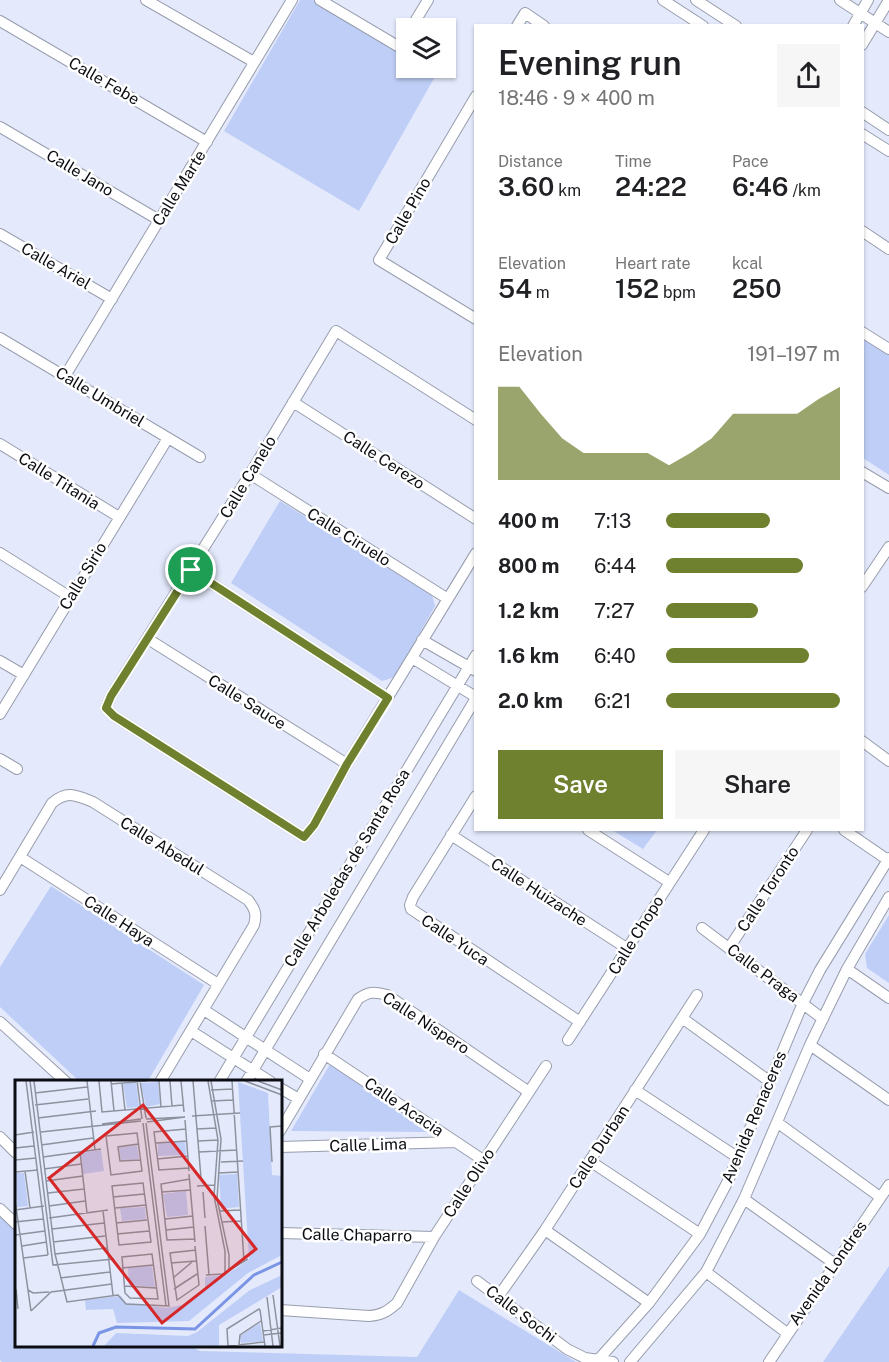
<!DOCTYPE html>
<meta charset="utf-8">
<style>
body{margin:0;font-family:"Public Sans",sans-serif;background:#f6f6f6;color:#202124;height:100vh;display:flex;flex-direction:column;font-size:22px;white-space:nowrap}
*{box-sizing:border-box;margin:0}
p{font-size:20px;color:#757577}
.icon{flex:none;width:33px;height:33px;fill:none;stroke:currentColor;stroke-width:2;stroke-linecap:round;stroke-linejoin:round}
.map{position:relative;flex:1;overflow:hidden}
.side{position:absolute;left:474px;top:24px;width:390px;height:807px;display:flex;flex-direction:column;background:#fff;border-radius:0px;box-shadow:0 2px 4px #0004}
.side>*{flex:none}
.fabs{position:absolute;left:396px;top:18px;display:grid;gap:12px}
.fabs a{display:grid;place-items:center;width:60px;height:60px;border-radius:0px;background:#fff;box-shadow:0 2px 4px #0004;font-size:30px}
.pin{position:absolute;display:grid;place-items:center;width:51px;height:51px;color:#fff;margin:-26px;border:3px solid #fff;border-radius:50%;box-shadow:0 2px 6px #0007}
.round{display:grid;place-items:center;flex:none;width:63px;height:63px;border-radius:0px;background:#f6f6f6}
.overview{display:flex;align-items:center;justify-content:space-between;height:102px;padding:0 24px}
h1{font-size:33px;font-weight:600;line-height:45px}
.stats{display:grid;grid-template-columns:repeat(3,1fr);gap:9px;height:102px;padding:6px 24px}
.stats div{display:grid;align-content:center}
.stats b{font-size:26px;font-weight:600}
.stats small{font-size:16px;font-weight:400}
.stats p{font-size:16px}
.chart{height:168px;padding:12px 24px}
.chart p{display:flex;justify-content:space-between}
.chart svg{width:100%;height:108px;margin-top:6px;fill:#6f802f;opacity:.7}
.button{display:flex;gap:12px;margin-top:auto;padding:12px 24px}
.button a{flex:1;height:69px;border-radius:0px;background:#6f802f;color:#fff;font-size:24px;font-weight:600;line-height:69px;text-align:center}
.button a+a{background:#f6f6f6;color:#202124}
ul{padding:0 24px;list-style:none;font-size:20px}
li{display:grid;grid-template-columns:96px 72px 1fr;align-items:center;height:45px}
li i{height:15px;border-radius:8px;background:#6f802f}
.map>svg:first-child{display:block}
.green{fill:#bfcef7}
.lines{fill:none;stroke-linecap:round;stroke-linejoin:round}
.street-casing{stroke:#979dad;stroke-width:12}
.street{stroke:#fff;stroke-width:10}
.route-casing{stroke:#fff;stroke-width:12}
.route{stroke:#6f802f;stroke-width:8}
.labels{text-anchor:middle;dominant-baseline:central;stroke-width:5;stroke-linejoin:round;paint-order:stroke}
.street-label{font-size:16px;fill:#0b0d12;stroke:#fff}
.inset-river{fill:none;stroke:#7a94e6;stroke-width:3}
.inset-road{fill:none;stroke:#8d929e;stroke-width:1.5}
.view{fill:#d62828;fill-opacity:0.15;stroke:#d62828;stroke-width:3}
.inset-edge{fill:none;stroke:#0b0d12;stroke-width:3}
</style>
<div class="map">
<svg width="889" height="1362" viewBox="0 0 889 1362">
<rect width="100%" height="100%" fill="#e4eafc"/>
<path class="green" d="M300 0H313L406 55V68H428L437 73 359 211 224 131Z
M862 335 889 352V475L863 458Z
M280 501 432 595 435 606 395 677 382 681 231 583Z
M612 830H657L643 849Z
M51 886 204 985 148 1081H79L0 1007V967Z
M889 915V983L867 968 865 954Z
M330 1064 427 1132 291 1131Z
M0 1202 16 1218V1346H190L200 1351 417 1357 459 1290 576 1362H2L0 1360Z
M889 1266V1362H823Z"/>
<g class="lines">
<defs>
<path id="street" d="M146 0 254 62
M320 0 406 51
M663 0 703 26
M696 0 736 26
M840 0 889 32
M0 21 207 142
M517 26 525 13 544 26
M853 26 868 0
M411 28 428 0
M862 45 889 0
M436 68H437
M476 96 379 260 476 319
M862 112 889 130
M0 127 159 220
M862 134 889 151
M862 231 889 249
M0 234 112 299
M862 332 889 349
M0 338 200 457
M65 376 292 0
M293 402 476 519
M476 420 336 331 250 474 111 696 106 708 114 716 304 837 314 825 347 764 476 553
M0 444 119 517
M862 472 889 488
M250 474 448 599
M0 553 70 597
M191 570 388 698
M862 587 889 547
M148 639 347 764
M422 640 476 671
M412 658 476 697
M0 661 24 675
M0 714 168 438
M862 741 889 761
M0 759 17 769
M476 796 413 897 410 905 411 909 580 1022
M588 830 669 882
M844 830 888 860
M451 835 628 949
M20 857 218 984
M0 890 52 803C67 790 76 795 93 802L248 900C255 909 257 914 254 925L160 1082
M702 928 823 1019
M729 948 807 830
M847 969 889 998
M204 1010 310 1079
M682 1018 769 1081
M0 1022 66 1082
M191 1031 271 1082
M568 1040 704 830
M810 1045 889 1100
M324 1054 483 1160
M219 1082 476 655
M246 1082 476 698
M280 1088 299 1099
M635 1090 737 1157
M778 1123 880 1197
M280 1131 358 999C368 992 374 991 387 995L529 1092
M0 1137 16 1153
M280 1147 456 1142
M590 1161 700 1234
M744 1199 835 1264
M0 1209 16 1224
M545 1230 649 1303
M280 1233 434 1237
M706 1272 787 1333
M477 1281 567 1349 585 1358 613 1362
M498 1297 545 1230 697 995
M280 1310 369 1316C382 1315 388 1311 397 1303L434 1237 546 1066
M598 1360 649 1303 700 1234 728 1181 803 1003 820 970 889 858
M630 1362 706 1272 744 1199 810 1045 847 969 889 897
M769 1362 889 1185"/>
</defs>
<use href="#street" class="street-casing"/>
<use href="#street" class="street"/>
</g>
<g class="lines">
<defs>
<path id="route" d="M191 570 388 698 347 764 314 825 304 837 114 716 106 708 111 696Z"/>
</defs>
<use href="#route" class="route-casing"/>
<use href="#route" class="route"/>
</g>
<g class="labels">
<g class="street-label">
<text transform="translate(104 81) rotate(30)">Calle Febe</text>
<text transform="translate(80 173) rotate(31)">Calle Jano</text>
<text transform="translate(179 188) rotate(-58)">Calle Marte</text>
<text transform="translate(408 211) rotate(-60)">Calle Pino</text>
<text transform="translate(56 266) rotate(30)">Calle Ariel</text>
<text transform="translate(100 397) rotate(31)">Calle Umbriel</text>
<text transform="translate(384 460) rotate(33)">Calle Cerezo</text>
<text transform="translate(248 477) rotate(-59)">Calle Canelo</text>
<text transform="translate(59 481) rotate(32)">Calle Titania</text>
<text transform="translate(349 537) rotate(32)">Calle Ciruelo</text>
<text transform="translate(83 576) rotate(-59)">Calle Sirio</text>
<text transform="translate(247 702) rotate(32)">Calle Sauce</text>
<text transform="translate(162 846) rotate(32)">Calle Abedul</text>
<text transform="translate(347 868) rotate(-59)">Calle Arboledas de Santa Rosa</text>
<text transform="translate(768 889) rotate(-57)">Calle Toronto</text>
<text transform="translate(539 892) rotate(33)">Calle Huizache</text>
<text transform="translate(119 921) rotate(33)">Calle Haya</text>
<text transform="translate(636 935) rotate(-58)">Calle Chopo</text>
<text transform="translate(455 940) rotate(34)">Calle Yuca</text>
<text transform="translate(763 973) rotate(37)">Calle Praga</text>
<text transform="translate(426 1023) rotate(33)">Calle Níspero</text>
<text transform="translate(404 1107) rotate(34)">Calle Acacia</text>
<text transform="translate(754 1117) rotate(-67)">Avenida Renaceres</text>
<text transform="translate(368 1145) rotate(-2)">Calle Lima</text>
<text transform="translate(599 1147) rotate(-57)">Calle Durban</text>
<text transform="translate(469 1183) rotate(-57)">Calle Olivo</text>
<text transform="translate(357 1235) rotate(1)">Calle Chaparro</text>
<text transform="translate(828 1273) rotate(-55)">Avenida Londres</text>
<text transform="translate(521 1314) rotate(37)">Calle Sochi</text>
</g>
</g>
<g transform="translate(15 1080)">
<rect width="267" height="267" fill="#e4eafc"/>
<path d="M121 2 124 27 112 28 108 4ZM143 2 145 24 131 27 126 3ZM223 2 253 13 257 95 267 96V175L233 193 174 241 102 243 98 229 71 230 70 220 106 216 111 223 151 228 167 225 190 208V197L210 195 234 180ZM170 61 171 75 143 76V63ZM122 65 124 79 106 80 104 68ZM86 70 89 91 68 94 66 73ZM0 93H9L13 126 2 127ZM222 94 224 127 206 129 204 95ZM171 111 173 135 152 137 148 114ZM130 127 131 139 107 141 105 128ZM137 186 140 207 114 205 113 188ZM267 195V207L204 245V266H89L101 253 173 256 182 252 235 210ZM245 243 248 261 226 263 225 256Z" fill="#bfcef7"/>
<path class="inset-river" d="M78 266 84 253 101 247 180 249 239 195 267 182"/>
<path class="inset-road" d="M11 1 33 175M15 1 38 185 99 179M19 1 40 174 52 222 103 215 111 224 154 226 131 43M72 1 80 70M84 1 87 32 168 25M96 1 99 31M122 1 127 39M125 1 131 38M144 1 146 27M155 1 157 26M166 1 169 32M178 1 186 98M193 1 203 60 199 116 210 171V193M196 1 206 59 202 119 214 175V191M217 1 229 181M230 1 267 15M243 1 267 10M107 3 110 30M96 4 132 1M196 10 218 9M20 13 72 7M197 21 218 20M20 25 73 19M177 36 225 33M23 38 81 31M131 39 170 37M170 40 174 91M132 42 170 37M128 43 151 226M87 44 126 39M171 49 139 52 144 90 174 88M182 49 201 48M26 52 126 41M122 53 127 91 96 95 91 56ZM0 55 19 52M183 61 203 60M141 63 172 61M123 64 103 67 105 81 125 80M26 65 78 58M0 68 19 66M65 72 72 133M184 72 221 70M28 77 86 69M142 79 173 76M0 80 21 78M206 82 228 81M257 82 255 47 267 46M29 89 66 84M10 91 15 128M0 92 23 90M204 93 223 92M174 94 180 162M175 99 146 104 152 160 180 159M31 101 68 96M128 103 136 162 104 165 97 106ZM182 106 200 105M147 112 176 110M188 112 190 138M33 113 69 109M98 117 129 114M0 120 16 231M34 126 70 121M100 128 131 125M0 130 29 126M88 131 98 215M204 131 225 130M34 138 93 130M150 139 178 136M0 142 28 139M207 142 226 141M101 143 132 140M190 146 194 195M37 149 89 143M151 150 179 147M102 154 134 151M0 155 30 151M38 162 90 156M7 166 32 162M180 166 184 205 162 220 155 173 181 170M40 174 92 168M137 174 143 219 115 218 110 213 107 177ZM8 178 33 175M156 183 181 181M107 188 138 185M191 195 208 194 233 179M45 198 95 192M158 198 177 182M109 206 141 208M1 209 3 229M159 209 182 194M13 210 18 213 34 212M258 215 265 266M252 217 258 266M16 231 36 212 97 204M248 251 267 248M248 255 267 253M249 262 213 266 212 249 244 229 245 230 250 266M224 265 225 255 246 241"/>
<path class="view" d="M128 25 241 169 147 243 34 98Z"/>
<rect width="267" height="267" class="inset-edge"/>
</g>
</svg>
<div class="fabs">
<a><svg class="icon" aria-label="layers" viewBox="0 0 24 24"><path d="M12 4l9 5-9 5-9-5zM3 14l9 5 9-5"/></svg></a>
</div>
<div class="pin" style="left:191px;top:570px;background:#1e9e55"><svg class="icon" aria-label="arrive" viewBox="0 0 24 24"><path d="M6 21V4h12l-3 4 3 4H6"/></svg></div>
<section class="side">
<div class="overview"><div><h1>Evening run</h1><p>18:46 · 9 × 400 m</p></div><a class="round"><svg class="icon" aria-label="share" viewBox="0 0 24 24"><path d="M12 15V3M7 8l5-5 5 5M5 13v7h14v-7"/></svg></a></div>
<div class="stats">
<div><p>Distance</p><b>3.60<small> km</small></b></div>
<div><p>Time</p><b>24:22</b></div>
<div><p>Pace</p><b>6:46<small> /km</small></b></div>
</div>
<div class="stats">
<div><p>Elevation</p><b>54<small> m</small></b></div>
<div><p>Heart rate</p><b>152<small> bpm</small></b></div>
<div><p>kcal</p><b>250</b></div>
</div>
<div class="chart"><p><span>Elevation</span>191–197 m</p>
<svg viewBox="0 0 160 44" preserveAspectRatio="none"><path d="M0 44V6L10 6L20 17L30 27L40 33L50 33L60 33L70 33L80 38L90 33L100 27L110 17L120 17L130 17L140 17L150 11L160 6V44z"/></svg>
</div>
<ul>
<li><b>400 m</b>7:13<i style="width:60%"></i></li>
<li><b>800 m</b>6:44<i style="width:79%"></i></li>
<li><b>1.2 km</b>7:27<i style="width:53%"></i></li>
<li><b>1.6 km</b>6:40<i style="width:82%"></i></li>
<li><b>2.0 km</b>6:21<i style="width:100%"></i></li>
</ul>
<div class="button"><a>Save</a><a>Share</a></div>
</section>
</div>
